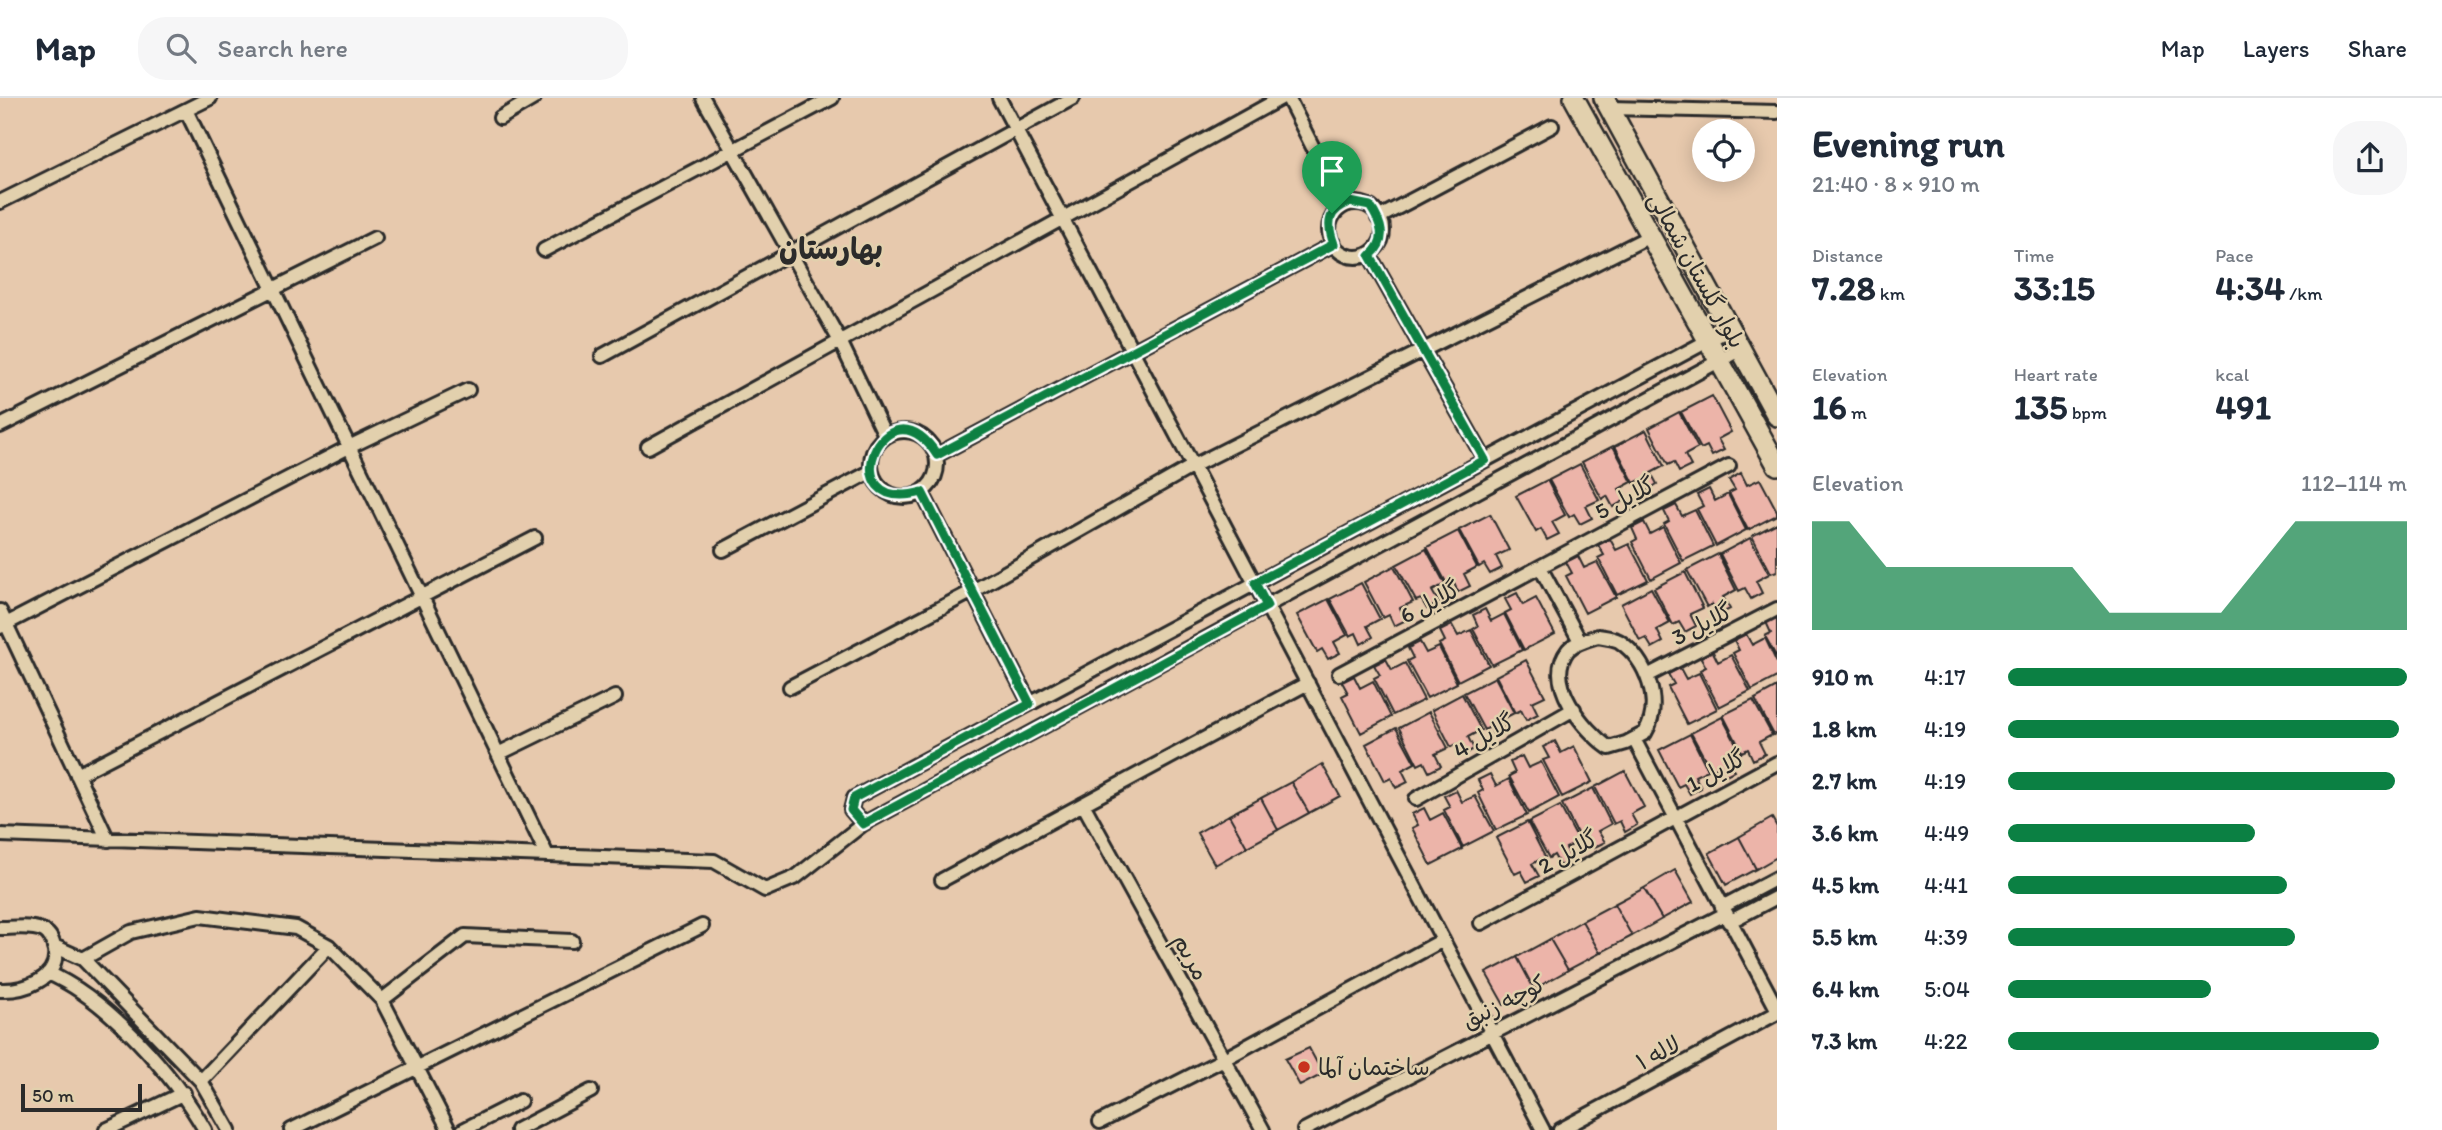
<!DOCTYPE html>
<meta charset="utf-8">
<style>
body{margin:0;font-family:Itim,"Playpen Sans Arabic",sans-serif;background:#f6f6f7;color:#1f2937;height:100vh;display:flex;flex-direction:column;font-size:26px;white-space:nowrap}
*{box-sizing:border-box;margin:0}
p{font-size:23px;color:#747a83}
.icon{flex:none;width:38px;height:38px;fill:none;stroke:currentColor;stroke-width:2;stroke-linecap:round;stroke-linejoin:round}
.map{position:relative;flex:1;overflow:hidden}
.details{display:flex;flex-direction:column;background:#fff;width:665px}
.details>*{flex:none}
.fabs{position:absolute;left:1692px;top:21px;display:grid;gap:14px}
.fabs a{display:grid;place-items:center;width:63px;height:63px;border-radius:50%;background:#fff;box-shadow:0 4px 18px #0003;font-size:35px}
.scale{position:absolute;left:21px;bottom:18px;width:121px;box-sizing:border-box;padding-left:7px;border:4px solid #2b2b2b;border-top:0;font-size:19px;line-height:24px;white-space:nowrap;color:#2b2b2b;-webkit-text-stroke:5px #e2d0ad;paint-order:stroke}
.pin{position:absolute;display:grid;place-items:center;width:60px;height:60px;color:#fff;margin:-72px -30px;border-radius:50% 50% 50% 0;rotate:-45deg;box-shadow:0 0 7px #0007}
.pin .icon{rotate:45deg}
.round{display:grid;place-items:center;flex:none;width:74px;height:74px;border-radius:28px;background:#f6f6f7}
.head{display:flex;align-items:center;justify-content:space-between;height:119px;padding:0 35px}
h1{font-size:38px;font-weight:700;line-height:52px}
.metrics{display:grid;grid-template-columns:repeat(3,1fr);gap:10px;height:119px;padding:7px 35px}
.metrics div{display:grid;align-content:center}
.metrics b{font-size:35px;font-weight:700}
.metrics small{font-size:19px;font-weight:400}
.metrics p{font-size:19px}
.chart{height:196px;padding:14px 35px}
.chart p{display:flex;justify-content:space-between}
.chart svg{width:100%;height:126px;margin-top:7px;fill:#0b8043;opacity:.7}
ul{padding:0 35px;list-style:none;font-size:23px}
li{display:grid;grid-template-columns:112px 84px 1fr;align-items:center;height:52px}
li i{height:18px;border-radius:9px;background:#0b8043}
header{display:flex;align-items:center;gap:42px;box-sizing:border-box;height:98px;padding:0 35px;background:#fff;border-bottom:2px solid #e0e1e3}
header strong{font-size:33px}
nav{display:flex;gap:38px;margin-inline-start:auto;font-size:24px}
.search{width:490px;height:63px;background:#f6f6f7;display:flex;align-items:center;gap:18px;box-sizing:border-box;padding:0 24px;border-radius:28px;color:#747a83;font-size:26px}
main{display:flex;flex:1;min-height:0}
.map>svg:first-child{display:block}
.building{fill:#ecb4a9;stroke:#2b2b2b;stroke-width:2}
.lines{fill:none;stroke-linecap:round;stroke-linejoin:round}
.street-casing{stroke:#2b2b2b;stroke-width:18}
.secondary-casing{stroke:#2b2b2b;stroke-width:24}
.street{stroke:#e2d0ad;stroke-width:12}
.secondary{stroke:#e2d0ad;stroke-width:19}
.route-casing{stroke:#fff;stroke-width:14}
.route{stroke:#0b8043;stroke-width:9}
.poi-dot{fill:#c8321e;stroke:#e2d0ad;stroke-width:2.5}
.labels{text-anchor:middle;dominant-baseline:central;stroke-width:5;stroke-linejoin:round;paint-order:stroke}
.street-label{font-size:23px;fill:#2b2b2b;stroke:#e2d0ad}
.poi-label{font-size:23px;fill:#2b2b2b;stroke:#e2d0ad;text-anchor:start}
.district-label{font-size:30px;font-weight:bold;fill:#2b2b2b;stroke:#e2d0ad}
</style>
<header>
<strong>Map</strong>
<div class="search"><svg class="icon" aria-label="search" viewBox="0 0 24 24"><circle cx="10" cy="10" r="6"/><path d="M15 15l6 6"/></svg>Search here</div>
<nav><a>Map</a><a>Layers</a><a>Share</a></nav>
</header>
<main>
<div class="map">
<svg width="1777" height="1032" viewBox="0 0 1777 1032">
<rect width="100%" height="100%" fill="#e7c9ad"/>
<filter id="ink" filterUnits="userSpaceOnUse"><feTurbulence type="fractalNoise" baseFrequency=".0143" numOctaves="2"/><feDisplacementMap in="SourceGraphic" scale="14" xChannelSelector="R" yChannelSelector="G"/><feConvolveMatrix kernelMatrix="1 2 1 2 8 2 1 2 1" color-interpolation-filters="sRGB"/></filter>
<g filter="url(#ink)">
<path class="building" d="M1712 298 1731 334 1718 341 1724 352 1712 358 1707 348 1701 351 1681 314Z
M1679 314 1698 350 1685 357 1691 368 1679 374 1674 364 1668 367 1649 330Z
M1646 332 1664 368 1651 375 1657 386 1646 393 1640 382 1634 385 1615 348Z
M1613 348 1632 384 1619 391 1625 402 1613 409 1607 398 1602 401 1582 364Z
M1580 366 1599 402 1586 408 1592 420 1580 426 1574 416 1569 419 1549 382Z
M1741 375 1747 387 1760 381 1777 413V417L1748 432 1729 395 1735 392 1729 382Z
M1547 382 1565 417 1552 424 1559 436 1547 442 1541 431 1536 434 1516 398Z
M1709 391 1715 403 1728 396 1746 432 1716 448 1697 411 1703 408 1697 397Z
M1676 407 1682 418 1695 412 1713 448 1683 463 1664 426 1669 423 1664 413Z
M1490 416 1509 452 1496 458 1502 470 1490 476 1484 466 1479 469 1459 432Z
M1644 424 1650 436 1663 429 1681 465 1651 481 1632 444 1637 441 1632 430Z
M1777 425V473L1771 475 1752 438Z
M1458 433 1477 469 1464 476 1470 488 1458 494 1453 483 1447 486 1427 449Z
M1750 440 1769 476 1756 483 1762 495 1751 501 1745 490 1739 493 1720 456Z
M1610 441 1616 452 1629 446 1648 482 1617 497 1598 460 1604 457 1598 447Z
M1426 451 1445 486 1432 493 1439 505 1427 511 1421 501 1416 503 1396 467Z
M1718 456 1736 492 1723 499 1730 511 1718 517 1712 506 1707 509 1687 472Z
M1578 458 1584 470 1597 464 1616 499 1585 515 1566 478 1572 475 1566 464Z
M1394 468 1413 504 1400 510 1406 522 1394 528 1389 517 1383 520 1364 484Z
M1685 474 1703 510 1690 516 1696 528 1685 534 1679 524 1673 527 1654 490Z
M1361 485 1380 521 1367 528 1373 539 1361 546 1356 535 1350 538 1330 501Z
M1651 490 1670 525 1657 532 1663 544 1652 550 1646 540 1640 543 1621 506Z
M1517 495 1523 507 1536 500 1555 536 1524 552 1505 515 1511 512 1505 501Z
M1328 501 1347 537 1334 544 1340 555 1328 561 1322 551 1317 554 1297 517Z
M1485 511 1491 523 1504 516 1522 552 1492 567 1473 531 1478 528 1473 517Z
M1777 518V560L1765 538 1771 535 1766 524Z
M1452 527 1458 538 1471 532 1489 567 1458 583 1439 546 1445 543 1440 533Z
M1746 536 1752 547 1765 540 1777 565V579L1752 592 1733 555 1739 552 1734 542Z
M1420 544 1426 555 1439 549 1457 585 1427 600 1407 563 1413 560 1408 550Z
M1712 552 1718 564 1731 557 1750 593 1719 609 1700 572 1706 569 1700 558Z
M1386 561 1392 572 1405 565 1424 602 1393 617 1374 580 1380 577 1374 567Z
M1526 562 1545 598 1532 604 1538 616 1526 622 1521 612 1515 615 1496 578Z
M1680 570 1686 581 1699 575 1717 611 1687 626 1668 589 1674 586 1668 576Z
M1354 578 1360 590 1373 583 1391 619 1361 635 1342 598 1348 595 1342 584Z
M1495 579 1514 615 1501 622 1507 633 1495 640 1490 629 1484 632 1464 595Z
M1777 589V636L1774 637 1755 601Z
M1462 596 1481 632 1468 639 1474 651 1463 657 1457 646 1451 649 1432 612Z
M1753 602 1772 637 1759 644 1765 656 1753 662 1748 651 1742 654 1723 617Z
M1429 614 1448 650 1435 656 1441 668 1429 674 1424 664 1418 667 1399 630Z
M1722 619 1741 655 1728 662 1734 673 1722 679 1717 669 1711 672 1691 635Z
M1396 630 1415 665 1402 672 1408 684 1396 690 1391 680 1385 683 1366 646Z
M1690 636 1708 672 1695 678 1701 690 1690 696 1684 686 1678 689 1659 652Z
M1555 643 1561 655 1574 648 1592 684 1562 699 1543 662 1549 660 1543 649Z
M1522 658 1528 670 1541 664 1559 699 1529 715 1509 678 1515 675 1510 664Z
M1322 666 1340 698 1309 715 1291 684Z
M1625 673 1644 709 1631 716 1637 727 1625 734 1620 723 1614 726 1595 689Z
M1490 676 1496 688 1509 681 1527 717 1496 732 1478 695 1483 692 1478 682Z
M1291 684 1309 715 1278 732 1261 700Z
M1593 690 1611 726 1598 733 1605 744 1593 750 1587 740 1581 743 1562 706Z
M1456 692 1462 704 1475 698 1494 733 1463 749 1444 712 1450 709 1444 698Z
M1261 700 1278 732 1247 749 1229 717Z
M1560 708 1579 744 1566 750 1572 762 1560 768 1554 757 1549 760 1529 724Z
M1424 710 1430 722 1443 715 1462 751 1431 767 1412 730 1418 727 1412 716Z
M1229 717 1247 749 1215 767 1197 735Z
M1772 720 1777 729V759L1756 771 1739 739Z
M1527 724 1545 759 1532 766 1539 778 1527 784 1521 773 1515 776 1496 740Z
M1739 739 1756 771 1726 787 1709 755Z
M1675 772 1693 804 1662 821 1644 790Z
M1644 790 1662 821 1632 838 1614 806Z
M1614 806 1632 838 1600 855 1582 823Z
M1582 823 1600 855 1568 872 1550 841Z
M1550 841 1568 872 1534 891 1517 859Z
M1517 859 1534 891 1504 907 1486 875Z
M1309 950 1323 976 1300 988 1285 961Z"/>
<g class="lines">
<defs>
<path id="street" d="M703 0 840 243 885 337
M999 0 1543 1032
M1288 0 1342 107
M1610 10 1777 14
M186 12 547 757
M500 20 534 0
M0 104 210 0
M1329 132a27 27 0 1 1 54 0a27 27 0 1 1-54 0Z
M1378 120 1552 28
M544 152 832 0
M1370 158 1485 362
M602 258 1073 0
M0 328 375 140
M871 366a33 33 0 1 1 66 0a33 33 0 1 1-66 0Z
M648 349 1281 0
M937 357 1334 146
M922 394 1030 606
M723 452 870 374
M1540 469 1580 543
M0 513 108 742
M0 529 349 349 468 292
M1598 538C1604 539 1613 540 1619 543 1647 562 1663 605 1645 635L1626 645 1609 650C1584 632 1543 584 1568 552 1575 544 1588 541 1598 538Z
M1339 576 1729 368
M1647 578 1777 511
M790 589 973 493 1193 368 1650 138
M1634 641 1777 911
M498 656 615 599
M77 677 535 440
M1416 701 1574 611
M1083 706 1263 1032
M863 726 851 712 854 700 1730 231
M0 737 714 763 765 792 796 779 863 726 1741 251
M942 782 1308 585
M1722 809 1777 780
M1729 824 1777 799
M1481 825 1777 665
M0 830C12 830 33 827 44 833 51 837 53 844 55 852 59 882 23 893 0 892
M54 848 83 861 201 983 229 1032
M83 861 131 834 200 818 296 830 329 848 382 902 449 1032
M48 875C108 901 173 976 205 1032
M382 902 465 838 572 843
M201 983 329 848
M1100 1024 1224 961 1443 842
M106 1032 184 995
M291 1032 702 828
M463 1032 520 1003
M517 1032 591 993
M1304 1032 1725 816
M1560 1032 1777 915"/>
<path id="secondary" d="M1574 0 1777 367
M1604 0 1777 318"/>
</defs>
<use href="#street" class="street-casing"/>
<use href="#secondary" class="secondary-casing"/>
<use href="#street" class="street"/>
<use href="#secondary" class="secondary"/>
</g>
</g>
<g class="lines" filter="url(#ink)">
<defs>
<path id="route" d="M1350 104 1370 108C1382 126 1388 142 1370 158L1485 362 1255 485 1267 508 863 726 851 712 854 700 1030 606 922 394C828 419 884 276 937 357L1334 146C1326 125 1328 112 1350 104Z"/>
</defs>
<use href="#route" class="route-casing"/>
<use href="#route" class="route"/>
</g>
<circle class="poi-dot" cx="1304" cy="969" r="7"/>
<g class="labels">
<g class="street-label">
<text transform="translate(1697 172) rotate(61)">بلوار گلستان شمالی</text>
<text transform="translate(1625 400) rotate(-28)">گلایل 5</text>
<text transform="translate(1430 504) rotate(-28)">گلایل 6</text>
<text transform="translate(1702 526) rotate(-27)">گلایل 3</text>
<text transform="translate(1484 638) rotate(-30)">گلایل 4</text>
<text transform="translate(1716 673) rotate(-28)">گلایل 1</text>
<text transform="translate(1568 754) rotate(-29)">گلایل 2</text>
<text transform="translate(1191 859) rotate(61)">مریم</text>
<text transform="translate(1504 904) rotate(-27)">کوچه زنبق</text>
<text transform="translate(1658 955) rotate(-28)">لاله ۱</text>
</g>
<g class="poi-label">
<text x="1318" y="969">ساختمان آلما</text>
</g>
<g class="district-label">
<text x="831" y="150">بهارستان</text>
</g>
</g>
</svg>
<div class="fabs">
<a><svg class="icon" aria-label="locate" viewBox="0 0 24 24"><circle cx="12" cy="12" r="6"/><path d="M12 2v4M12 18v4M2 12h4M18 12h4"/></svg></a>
</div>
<div class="scale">50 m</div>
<div class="pin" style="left:1332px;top:115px;background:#1e9e55"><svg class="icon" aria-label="arrive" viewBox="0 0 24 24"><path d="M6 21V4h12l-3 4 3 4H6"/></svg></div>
</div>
<section class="details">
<div class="head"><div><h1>Evening run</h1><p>21:40 · 8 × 910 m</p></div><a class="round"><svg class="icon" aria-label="share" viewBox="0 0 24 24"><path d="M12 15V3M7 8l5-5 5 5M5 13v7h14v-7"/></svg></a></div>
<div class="metrics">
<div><p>Distance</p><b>7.28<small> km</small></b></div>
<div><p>Time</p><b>33:15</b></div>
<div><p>Pace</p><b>4:34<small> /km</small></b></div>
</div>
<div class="metrics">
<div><p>Elevation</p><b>16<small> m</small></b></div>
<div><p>Heart rate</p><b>135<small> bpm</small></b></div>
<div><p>kcal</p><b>491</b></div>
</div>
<div class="chart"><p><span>Elevation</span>112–114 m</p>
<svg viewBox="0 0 160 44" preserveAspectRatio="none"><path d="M0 44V6L10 6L20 22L30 22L40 22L50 22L60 22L70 22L80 38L90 38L100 38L110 38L120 22L130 6L140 6L150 6L160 6V44z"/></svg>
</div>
<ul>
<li><b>910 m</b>4:17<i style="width:100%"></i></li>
<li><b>1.8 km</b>4:19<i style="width:98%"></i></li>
<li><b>2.7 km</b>4:19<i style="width:97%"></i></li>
<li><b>3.6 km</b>4:49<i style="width:62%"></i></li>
<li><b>4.5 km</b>4:41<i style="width:70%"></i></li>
<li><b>5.5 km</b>4:39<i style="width:72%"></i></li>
<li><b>6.4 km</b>5:04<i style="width:51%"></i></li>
<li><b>7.3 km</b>4:22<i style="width:93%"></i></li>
</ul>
</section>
</main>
